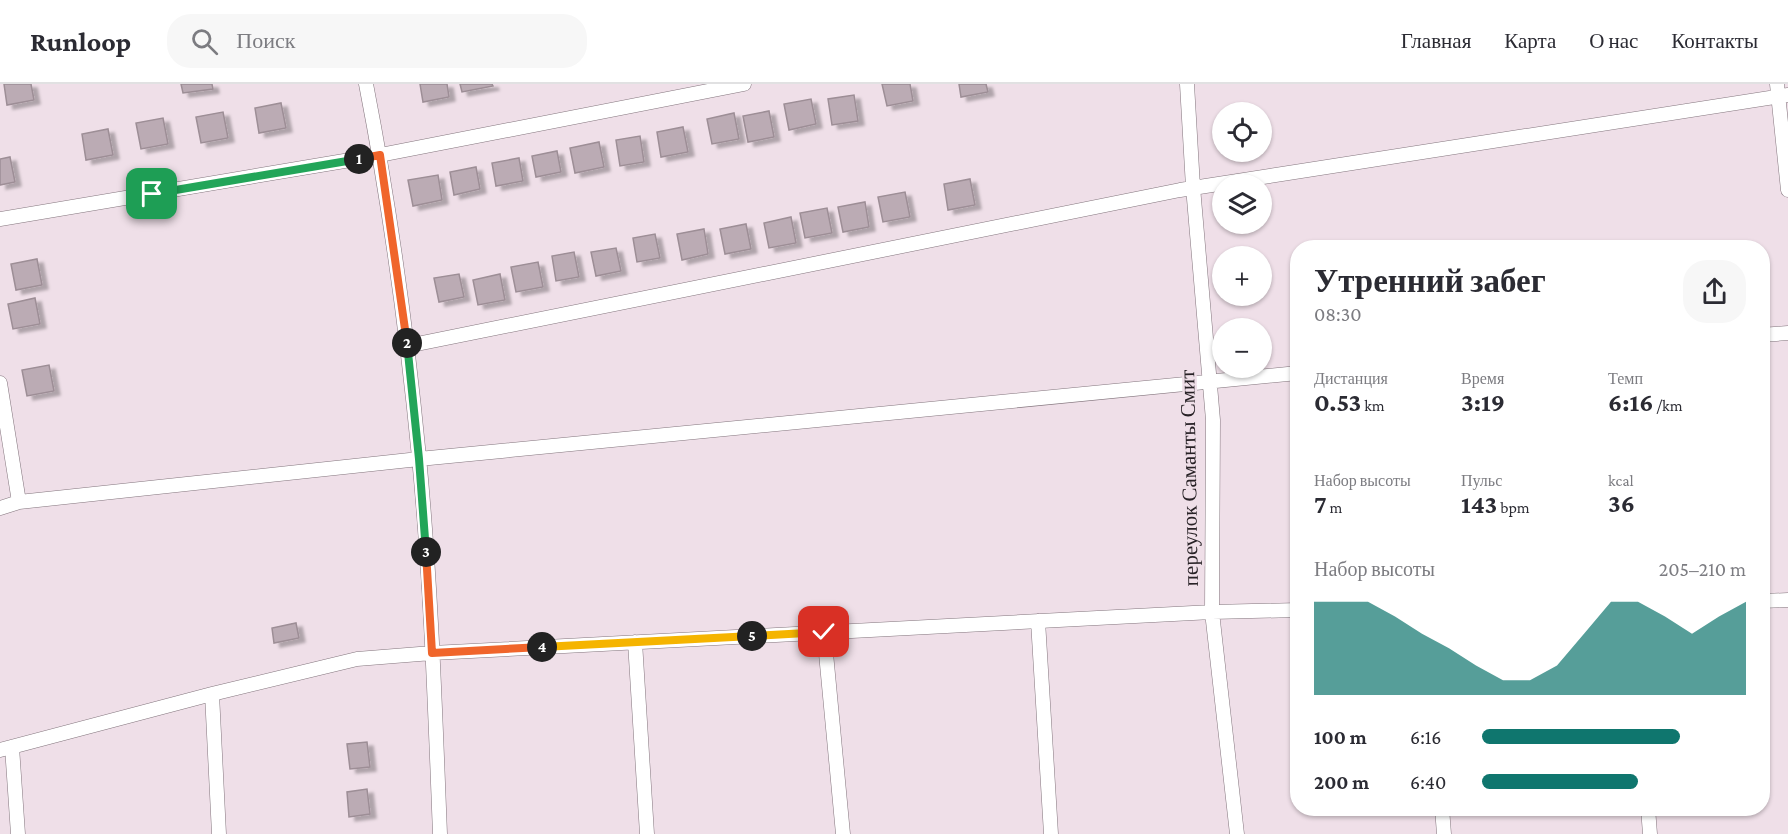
<!DOCTYPE html>
<html lang="ru">
<meta charset="utf-8">
<style>
body{margin:0;font-family:"Crimson Pro",serif;background:#f7f7f7;color:#2b2b33;height:100vh;display:flex;flex-direction:column;font-size:22px;white-space:nowrap}
*{box-sizing:border-box;margin:0}
p{font-size:20px;color:#7c7c81}
.icon{flex:none;width:33px;height:33px;fill:none;stroke:currentColor;stroke-width:2;stroke-linecap:round;stroke-linejoin:round}
.map{position:relative;flex:1;overflow:hidden}
.side{position:absolute;left:1290px;top:156px;width:480px;height:576px;display:flex;flex-direction:column;background:#fff;border-radius:24px;box-shadow:0 2px 4px #0004}
.side>*{flex:none}
.controls{position:absolute;left:1212px;top:18px;display:grid;gap:12px}
.controls a{display:grid;place-items:center;width:60px;height:60px;border-radius:50%;background:#fff;box-shadow:0 2px 4px #0004;font-size:30px}
.pin{position:absolute;display:grid;place-items:center;width:51px;height:51px;color:#fff;margin:-26px;border-radius:12px;box-shadow:0 3px 9px #0006}
.km{position:absolute;width:30px;height:30px;margin:-15px;border-radius:50%;background:#222;color:#fff;font-size:16px;line-height:30px;text-align:center}
.round{display:grid;place-items:center;flex:none;width:63px;height:63px;border-radius:24px;background:#f7f7f7}
.head{display:flex;align-items:center;justify-content:space-between;height:102px;padding:0 24px}
h1{font-size:33px;font-weight:700;line-height:45px}
.figures{display:grid;grid-template-columns:repeat(3,1fr);gap:9px;height:102px;padding:6px 24px}
.figures div{display:grid;align-content:center}
.figures b{font-size:26px;font-weight:700}
.figures small{font-size:16px;font-weight:400}
.figures p{font-size:16px}
.chart{height:168px;padding:12px 24px}
.chart p{display:flex;justify-content:space-between}
.chart svg{width:100%;height:108px;margin-top:6px;fill:#0f766e;opacity:.7}
ul{padding:0 24px;list-style:none;font-size:20px}
li{display:grid;grid-template-columns:96px 72px 1fr;align-items:center;height:45px}
li i{height:15px;border-radius:8px;background:#0f766e}
header{display:flex;align-items:center;gap:36px;box-sizing:border-box;height:84px;padding:0 30px;background:#fff;border-bottom:2px solid #e1e1e2}
header strong{font-size:28px}
nav{display:flex;gap:33px;margin-inline-start:auto;font-size:21px}
.search{width:420px;height:54px;background:#f7f7f7;display:flex;align-items:center;gap:15px;box-sizing:border-box;padding:0 21px;border-radius:24px;color:#7c7c81;font-size:22px}
.map>svg:first-child{display:block}
.building{fill:#bbabb4;stroke:#9d8e96;stroke-width:1.5;filter:url(#shadow)}
.lines{fill:none;stroke-linecap:round;stroke-linejoin:round}
.minor-casing{stroke:#83757d;stroke-width:15}
.minor{stroke:#fff;stroke-width:14}
.split-1-casing{stroke:#fff;stroke-width:12}
.split-2-casing{stroke:#fff;stroke-width:12}
.split-3-casing{stroke:#fff;stroke-width:12}
.split-4-casing{stroke:#fff;stroke-width:12}
.split-5-casing{stroke:#fff;stroke-width:12}
.split-6-casing{stroke:#fff;stroke-width:12}
.split-1{stroke:#22a559;stroke-width:8}
.split-2{stroke:#f0652b;stroke-width:8}
.split-3{stroke:#22a559;stroke-width:8}
.split-4{stroke:#f0652b;stroke-width:8}
.split-5{stroke:#f5b400;stroke-width:8}
.split-6{stroke:#f5b400;stroke-width:8}
.labels{text-anchor:middle;dominant-baseline:central;stroke-width:5;stroke-linejoin:round;paint-order:stroke}
.street-label{font-size:21px;fill:#272125;stroke:#efdfe8}
</style>
<header>
<strong>Runloop</strong>
<div class="search"><svg class="icon" aria-label="search" viewBox="0 0 24 24"><circle cx="10" cy="10" r="6"/><path d="M15 15l6 6"/></svg>Поиск</div>
<nav><a>Главная</a><a>Карта</a><a>О нас</a><a>Контакты</a></nav>
</header>
<div class="map">
<svg width="1788" height="750" viewBox="0 0 1788 750">
<defs>
<filter id="shadow"><feDropShadow dx="6" dy="4" stdDeviation="1.5" flood-color="#0004"/></filter>
</defs>
<rect width="100%" height="100%" fill="#efdfe8"/>
<path class="building" d="M4 0H31L34 16 7 21Z
M181 0H212L213 5 183 9Z
M420 0H447L449 13 423 18Z
M460 0H492L493 2 462 8Z
M882 0H910L913 17 887 22Z
M959 0H986L988 8 961 13Z
M854 11 858 37 832 41 828 15Z
M811 15 816 40 789 46 784 20Z
M281 19 286 44 259 49 255 24Z
M769 27 774 53 748 58 743 32Z
M223 28 228 54 201 59 196 33Z
M734 29 739 55 712 60 707 35Z
M163 34 168 60 141 65 136 39Z
M683 43 688 68 661 73 657 48Z
M108 45 113 71 86 76 82 50Z
M640 52 644 78 620 82 616 56Z
M599 58 604 83 575 89 570 64Z
M557 67 561 88 536 93 532 72Z
M10 73 15 98 0 101V75Z
M519 74 523 97 496 102 492 79Z
M476 83 480 105 454 111 450 88Z
M438 91 442 116 413 122 408 96Z
M970 95 975 121 948 126 944 100Z
M905 108 910 133 883 138 878 113Z
M865 118 869 143 843 148 838 123Z
M827 124 832 149 805 154 800 129Z
M791 133 796 159 769 164 764 139Z
M746 140 751 165 725 170 720 145Z
M704 145 708 170 682 176 677 150Z
M655 150 660 174 637 178 633 154Z
M616 164 621 187 596 192 591 168Z
M574 168 579 193 556 197 552 172Z
M37 175 42 201 16 206 11 180Z
M538 178 543 203 516 208 511 183Z
M459 190 464 213 439 218 434 194Z
M500 190 505 216 478 221 473 196Z
M35 214 40 240 13 245 8 220Z
M49 281 54 307 27 312 22 286Z
M296 539 299 554 274 559 272 544Z
M367 658 370 683 350 685 347 660Z
M367 705 370 730 349 733 347 708Z"/>
<g class="lines">
<defs>
<path id="minor" d="M366 0C390 123 407 248 419 373 431 499 435 624 440 750
M1187 0 1193 103 1213 336 1212 528 1237 750
M1777 0 1788 106
M0 135 380 71 744 0
M1762 251 1788 249
M407 262 1180 106 1788 11
M0 299 19 418
M0 424 19 418 419 375 1298 289
M1762 517 1788 516
M1038 537 1051 750
M824 548 843 750
M635 558 647 750
M212 610 219 750
M12 663 18 750
M0 666 212 610 357 575 432 569 1212 528 1298 526
M1442 724 1444 750
M1648 724 1650 750"/>
</defs>
<use href="#minor" class="minor-casing"/>
<use href="#minor" class="minor"/>
</g>
<g class="lines">
<defs>
<path id="split-1" d="M152 110 359 75"/>
<path id="split-2" d="M359 75 380 71 407 259"/>
<path id="split-3" d="M407 259 419 375 426 468"/>
<path id="split-4" d="M426 468 432 569 542 563"/>
<path id="split-5" d="M542 563 752 552"/>
<path id="split-6" d="M752 552 824 548"/>
</defs>
<use href="#split-1" class="split-1-casing"/>
<use href="#split-2" class="split-2-casing"/>
<use href="#split-3" class="split-3-casing"/>
<use href="#split-4" class="split-4-casing"/>
<use href="#split-5" class="split-5-casing"/>
<use href="#split-6" class="split-6-casing"/>
<use href="#split-1" class="split-1"/>
<use href="#split-2" class="split-2"/>
<use href="#split-3" class="split-3"/>
<use href="#split-4" class="split-4"/>
<use href="#split-5" class="split-5"/>
<use href="#split-6" class="split-6"/>
</g>
<g class="labels">
<g class="street-label">
<text transform="translate(1189 394) rotate(-91)">переулок Саманты Смит</text>
</g>
</g>
</svg>
<div class="controls">
<a><svg class="icon" aria-label="locate" viewBox="0 0 24 24"><circle cx="12" cy="12" r="6"/><path d="M12 2v4M12 18v4M2 12h4M18 12h4"/></svg></a>
<a><svg class="icon" aria-label="layers" viewBox="0 0 24 24"><path d="M12 4l9 5-9 5-9-5zM3 14l9 5 9-5"/></svg></a>
<a>+</a>
<a>−</a>
</div>
<div class="pin" style="left:152px;top:110px;background:#1e9e55"><svg class="icon" aria-label="arrive" viewBox="0 0 24 24"><path d="M6 21V4h12l-3 4 3 4H6"/></svg></div>
<div class="pin" style="left:824px;top:548px;background:#d93025"><svg class="icon" aria-label="check" viewBox="0 0 24 24"><path d="M5 12l5 5 9-10"/></svg></div>
<b class="km" style="left:359px;top:75px">1</b>
<b class="km" style="left:407px;top:259px">2</b>
<b class="km" style="left:426px;top:468px">3</b>
<b class="km" style="left:542px;top:563px">4</b>
<b class="km" style="left:752px;top:552px">5</b>
<section class="side">
<div class="head"><div><h1>Утренний забег</h1><p>08:30</p></div><a class="round"><svg class="icon" aria-label="share" viewBox="0 0 24 24"><path d="M12 15V3M7 8l5-5 5 5M5 13v7h14v-7"/></svg></a></div>
<div class="figures">
<div><p>Дистанция</p><b>0.53<small> km</small></b></div>
<div><p>Время</p><b>3:19</b></div>
<div><p>Темп</p><b>6:16<small> /km</small></b></div>
</div>
<div class="figures">
<div><p>Набор высоты</p><b>7<small> m</small></b></div>
<div><p>Пульс</p><b>143<small> bpm</small></b></div>
<div><p>kcal</p><b>36</b></div>
</div>
<div class="chart"><p><span>Набор высоты</span>205–210 m</p>
<svg viewBox="0 0 160 44" preserveAspectRatio="none"><path d="M0 44V6L10 6L20 6L30 12L40 19L50 25L60 32L70 38L80 38L90 32L100 19L110 6L120 6L130 12L140 19L150 12L160 6V44z"/></svg>
</div>
<ul>
<li><b>100 m</b>6:16<i style="width:75%"></i></li>
<li><b>200 m</b>6:40<i style="width:59%"></i></li>
</ul>
</section>
</div>
